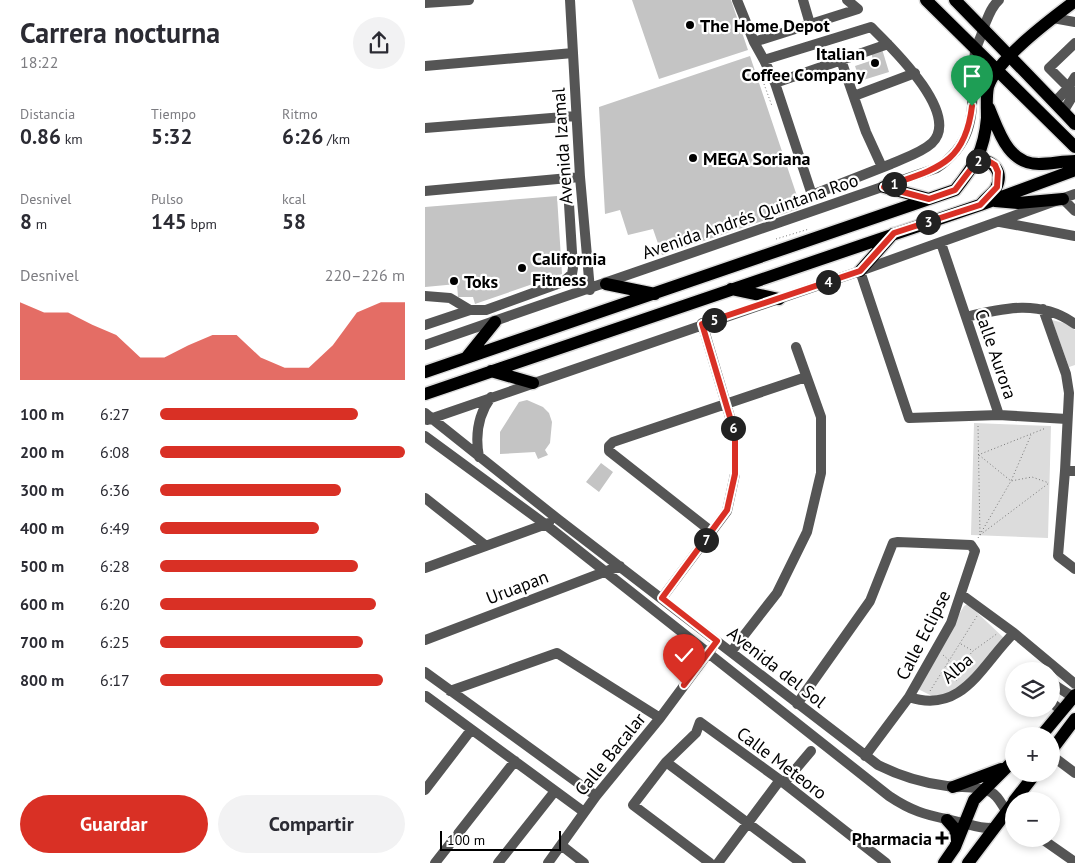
<!DOCTYPE html>
<html lang="es">
<meta charset="utf-8">
<style>
body{margin:0;font-family:"PT Sans",sans-serif;background:#f2f2f3;color:#2b2b33;height:100vh;display:flex;flex-direction:column;font-size:19px;white-space:nowrap}
*{box-sizing:border-box;margin:0}
p{font-size:16px;color:#7c7c81}
.icon{flex:none;width:28px;height:28px;fill:none;stroke:currentColor;stroke-width:2;stroke-linecap:round;stroke-linejoin:round}
.map{position:relative;flex:1;overflow:hidden}
.sheet{display:flex;flex-direction:column;background:#fff;width:425px}
.sheet>*{flex:none}
.buttons{position:absolute;left:580px;top:662px;display:grid;gap:10px}
.buttons a{display:grid;place-items:center;width:55px;height:55px;border-radius:50%;background:#fff;box-shadow:0 2px 8px #0003;font-size:25px}
.scale{position:absolute;left:15px;bottom:12px;width:121px;box-sizing:border-box;padding-left:5px;border:2px solid #000;border-top:0;font-size:14px;line-height:18px;white-space:nowrap;color:#000;-webkit-text-stroke:4px #fff;paint-order:stroke}
.pin{position:absolute;display:grid;place-items:center;width:42px;height:42px;color:#fff;margin:-51px -21px;border-radius:50% 50% 50% 0;rotate:-45deg;box-shadow:0 0 5px #0007}
.pin .icon{rotate:45deg}
.km{position:absolute;width:25px;height:25px;margin:-12px;border-radius:50%;background:#222;color:#fff;font-size:14px;line-height:25px;text-align:center}
.round{display:grid;place-items:center;flex:none;width:52px;height:52px;border-radius:26px;background:#f2f2f3}
.headline{display:flex;align-items:center;justify-content:space-between;height:85px;padding:0 20px}
h1{font-size:28px;font-weight:700;line-height:38px}
.stats{display:grid;grid-template-columns:repeat(3,1fr);gap:8px;height:85px;padding:5px 20px}
.stats div{display:grid;align-content:center}
.stats b{font-size:21px;font-weight:700}
.stats small{font-size:14px;font-weight:400}
.stats p{font-size:14px}
.chart{height:140px;padding:10px 20px}
.chart p{display:flex;justify-content:space-between}
.chart svg{width:100%;height:90px;margin-top:5px;fill:#d93025;opacity:.7}
.action{display:flex;gap:10px;margin-top:auto;padding:10px 20px}
.action a{flex:1;height:58px;border-radius:30px;background:#d93025;color:#fff;font-size:20px;font-weight:700;line-height:58px;text-align:center}
.action a+a{background:#f2f2f3;color:#2b2b33}
ul{padding:0 20px;list-style:none;font-size:16px}
li{display:grid;grid-template-columns:80px 60px 1fr;align-items:center;height:38px}
li i{height:12px;border-radius:6px;background:#d93025}
main{display:flex;flex:1;min-height:0}
.map>svg:first-child{display:block}
.green{fill:#dcdcdc}
.building{fill:#c4c4c4}
.lines{fill:none;stroke-linecap:round;stroke-linejoin:round}
.major-casing{stroke:#dbdbdb;stroke-width:15}
.path{stroke:#777;stroke-width:1;stroke-dasharray:1 2.5;stroke-linecap:butt}
.minor{stroke:#555;stroke-width:10}
.major{stroke:#000;stroke-width:12}
.route-casing{stroke:#fff;stroke-width:10}
.route{stroke:#d93025;stroke-width:6}
.poi-dot{fill:#000;stroke:#fff;stroke-width:2}
.labels{text-anchor:middle;dominant-baseline:central;stroke-width:4.5;stroke-linejoin:round;paint-order:stroke}
.poi-label{font-size:18px;font-weight:bold;fill:#000;stroke:#fff;text-anchor:start}
.street-label{font-size:18px;fill:#000;stroke:#fff}
</style>
<main>
<section class="sheet">
<div class="headline"><div><h1>Carrera nocturna</h1><p>18:22</p></div><a class="round"><svg class="icon" aria-label="share" viewBox="0 0 24 24"><path d="M12 15V3M7 8l5-5 5 5M5 13v7h14v-7"/></svg></a></div>
<div class="stats">
<div><p>Distancia</p><b>0.86<small> km</small></b></div>
<div><p>Tiempo</p><b>5:32</b></div>
<div><p>Ritmo</p><b>6:26<small> /km</small></b></div>
</div>
<div class="stats">
<div><p>Desnivel</p><b>8<small> m</small></b></div>
<div><p>Pulso</p><b>145<small> bpm</small></b></div>
<div><p>kcal</p><b>58</b></div>
</div>
<div class="chart"><p><span>Desnivel</span>220–226 m</p>
<svg viewBox="0 0 160 44" preserveAspectRatio="none"><path d="M0 44V6L10 11L20 11L30 17L40 22L50 33L60 33L70 27L80 22L90 22L100 33L110 38L120 38L130 27L140 11L150 6L160 6V44z"/></svg>
</div>
<ul>
<li><b>100 m</b>6:27<i style="width:81%"></i></li>
<li><b>200 m</b>6:08<i style="width:100%"></i></li>
<li><b>300 m</b>6:36<i style="width:74%"></i></li>
<li><b>400 m</b>6:49<i style="width:65%"></i></li>
<li><b>500 m</b>6:28<i style="width:81%"></i></li>
<li><b>600 m</b>6:20<i style="width:88%"></i></li>
<li><b>700 m</b>6:25<i style="width:83%"></i></li>
<li><b>800 m</b>6:17<i style="width:91%"></i></li>
</ul>
<div class="action"><a>Guardar</a><a>Compartir</a></div>
</section>
<div class="map">
<svg width="650" height="863" viewBox="0 0 650 863">
<rect width="100%" height="100%" fill="#fff"/>
<path class="green" d="M627 320 643 324 650 330V365L644 367Z
M549 423 626 426 623 538 546 535Z
M543 604 580 639 529 694 511 698 491 688 539 606Z"/>
<path class="building" d="M207 0H306L323 50 234 79Z
M457 49 464 72 435 81 430 66 448 60 446 52Z
M325 56 376 208 237 255 228 229 203 235 195 210 180 214 174 107Z
M132 196 137 274 50 304 48 297H33L32 284 0 287V207Z
M102 400 118 407 124 413 127 422 125 443 120 450 123 455 113 459 110 452 75 454V432L94 402Z
M176 463 188 472 174 492 161 482Z"/>
<g class="lines">
<defs>
<path id="major" d="M501 0 650 147
M530 0C570 41 610 82 650 124
M564 108C574 132 583 164 614 164 626 164 638 161 650 161
M553 161C568 159 579 172 571 188 568 193 561 198 557 203
M459 187 504 199
M570 201 593 203 638 199
M435 271 468 234
M181 284 230 294
M306 289 354 299
M41 358 70 322
M66 371 108 383
M0 372 530 190C550 165 559 151 562 118 562 108 561 97 563 87 572 59 626 19 650 1
M0 394 555 205 650 170
M616 736 650 695
M626 751 650 719
M528 787 576 769
M589 801 610 774
M522 820 530 829 532 841
M519 863 530 847 549 800 589 760
M543 863 589 802"/>
</defs>
<use href="#major" class="major-casing"/>
<path class="path" d="M339 84 347 106
M351 239 384 229
M553 426 555 535
M553 455 621 428
M554 455 586 481 607 477 624 483
M555 535 624 483
M553 538 586 481 606 435
M536 644 548 651
M518 655 533 668 548 651 573 633
M531 681 533 668V679
M505 691 552 616"/>
<path class="minor" d="M145 0 155 177 165 290
M312 0 329 42 433 9 422 0
M378 0 385 24
M0 3 44 0
M628 18 650 22
M446 27C465 46 537 114 507 143 496 153 479 158 466 164 440 174 413 185 387 195L350 83 339 60Z
M329 42 339 60
M416 60 441 132 457 167
M0 66 148 53
M350 83 463 44
M649 93 624 68 650 43
M429 96 490 73
M630 102 643 88 650 77
M638 112 650 92
M0 128 151 116
M0 191 155 177
M638 199 650 211
M575 222 650 236
M516 243 574 415
M435 271 484 418 574 415 642 419
M0 296 25 298 45 310H61L138 282 147 274 148 268 144 204
M618 309 641 374 644 393 640 471
M541 317C578 308 616 299 650 324
M0 325 45 310
M0 345 512 168C559 135 543 100 550 52 552 44 557 35 559 27 563 17 566 7 574 0
M0 413 134 520 453 765C475 776 497 783 522 786 536 788 552 786 564 791 577 797 577 811 589 819
M2 420 435 271 650 194
M0 436 120 524 464 796C491 814 504 815 534 822 547 825 556 829 569 828
M54 457C50 436 53 415 66 397
M650 471H640L633 556 650 569
M0 498 61 546
M287 532 184 451V446L188 442 381 377
M0 568 124 523
M537 595 589 633 650 684
M237 598 302 511 310 474V434L277 323
M0 640 195 566
M306 652 352 593 382 532 396 473V417L371 347
M0 672 171 796
M626 688 631 686 648 697
M25 691 132 653 235 718
M1 696 159 812
M484 697C538 715 557 664 589 633
M626 702 637 711
M372 704 445 601 468 543 473 542 546 545 550 551 526 623 484 697 440 756
M626 755 650 773
M241 762 376 863
M359 783 386 751
M0 790 46 730
M617 839 650 862
M136 845 159 863
M10 863 90 761
M73 863 130 791
M123 863 171 796 235 718 287 648
M285 863 208 805 241 762 271 733 275 722 355 780 461 863
M293 863 355 780"/>
<use href="#major" class="major"/>
</g>
<g class="lines">
<defs>
<path id="route" d="M259 685 292 641 237 598 302 510 310 474V434L277 324 435 271 469 233 555 205 572 187 573 172 570 165 565 162 552 161 530 190 504 199 459 187C509 169 540 166 547 106"/>
</defs>
<use href="#route" class="route-casing"/>
<use href="#route" class="route"/>
</g>
<g class="poi-dot">
<circle cx="265" cy="25" r="5"/>
<circle cx="450" cy="63" r="5"/>
<circle cx="268" cy="158" r="5"/>
<circle cx="97" cy="268" r="5"/>
<circle cx="29" cy="281" r="5"/>
<path d="M514.5 830.5h5v5h5v5h-5v5h-5v-5h-5v-5h5z"/>
</g>
<g class="labels">
<g class="poi-label">
<text x="275" y="25">The Home Depot</text>
<text x="440" y="53" text-anchor="end">Italian<tspan x="440" dy="21">Coffee Company</tspan></text>
<text x="278" y="158">MEGA Soriana</text>
<text x="107" y="258">California<tspan x="107" dy="21">Fitness</tspan></text>
<text x="39" y="281">Toks</text>
<text x="507" y="838" text-anchor="end">Pharmacia</text>
</g>
<g class="street-label">
<text transform="translate(137 146) rotate(-94)">Avenida Izamal</text>
<text transform="translate(325 216) rotate(-19)">Avenida Andrés Quintana Roo</text>
<text transform="translate(571 354) rotate(71)">Calle Aurora</text>
<text transform="translate(92 587) rotate(-21)">Uruapan</text>
<text transform="translate(498 635) rotate(-63)">Calle Eclipse</text>
<text transform="translate(352 667) rotate(38)">Avenida del Sol</text>
<text transform="translate(532 668) rotate(-41)">Alba</text>
<text transform="translate(185 754) rotate(-51)">Calle Bacalar</text>
<text transform="translate(357 763) rotate(37)">Calle Meteoro</text>
</g>
</g>
</svg>
<div class="buttons">
<a><svg class="icon" aria-label="layers" viewBox="0 0 24 24"><path d="M12 4l9 5-9 5-9-5zM3 14l9 5 9-5"/></svg></a>
<a>+</a>
<a>−</a>
</div>
<div class="scale">100 m</div>
<div class="pin" style="left:547px;top:106px;background:#1e9e55"><svg class="icon" aria-label="arrive" viewBox="0 0 24 24"><path d="M6 21V4h12l-3 4 3 4H6"/></svg></div>
<div class="pin" style="left:259px;top:685px;background:#d93025"><svg class="icon" aria-label="check" viewBox="0 0 24 24"><path d="M5 12l5 5 9-10"/></svg></div>
<b class="km" style="left:469px;top:184px">1</b>
<b class="km" style="left:553px;top:161px">2</b>
<b class="km" style="left:503px;top:222px">3</b>
<b class="km" style="left:403px;top:282px">4</b>
<b class="km" style="left:289px;top:320px">5</b>
<b class="km" style="left:308px;top:428px">6</b>
<b class="km" style="left:281px;top:540px">7</b>
</div>
</main>
